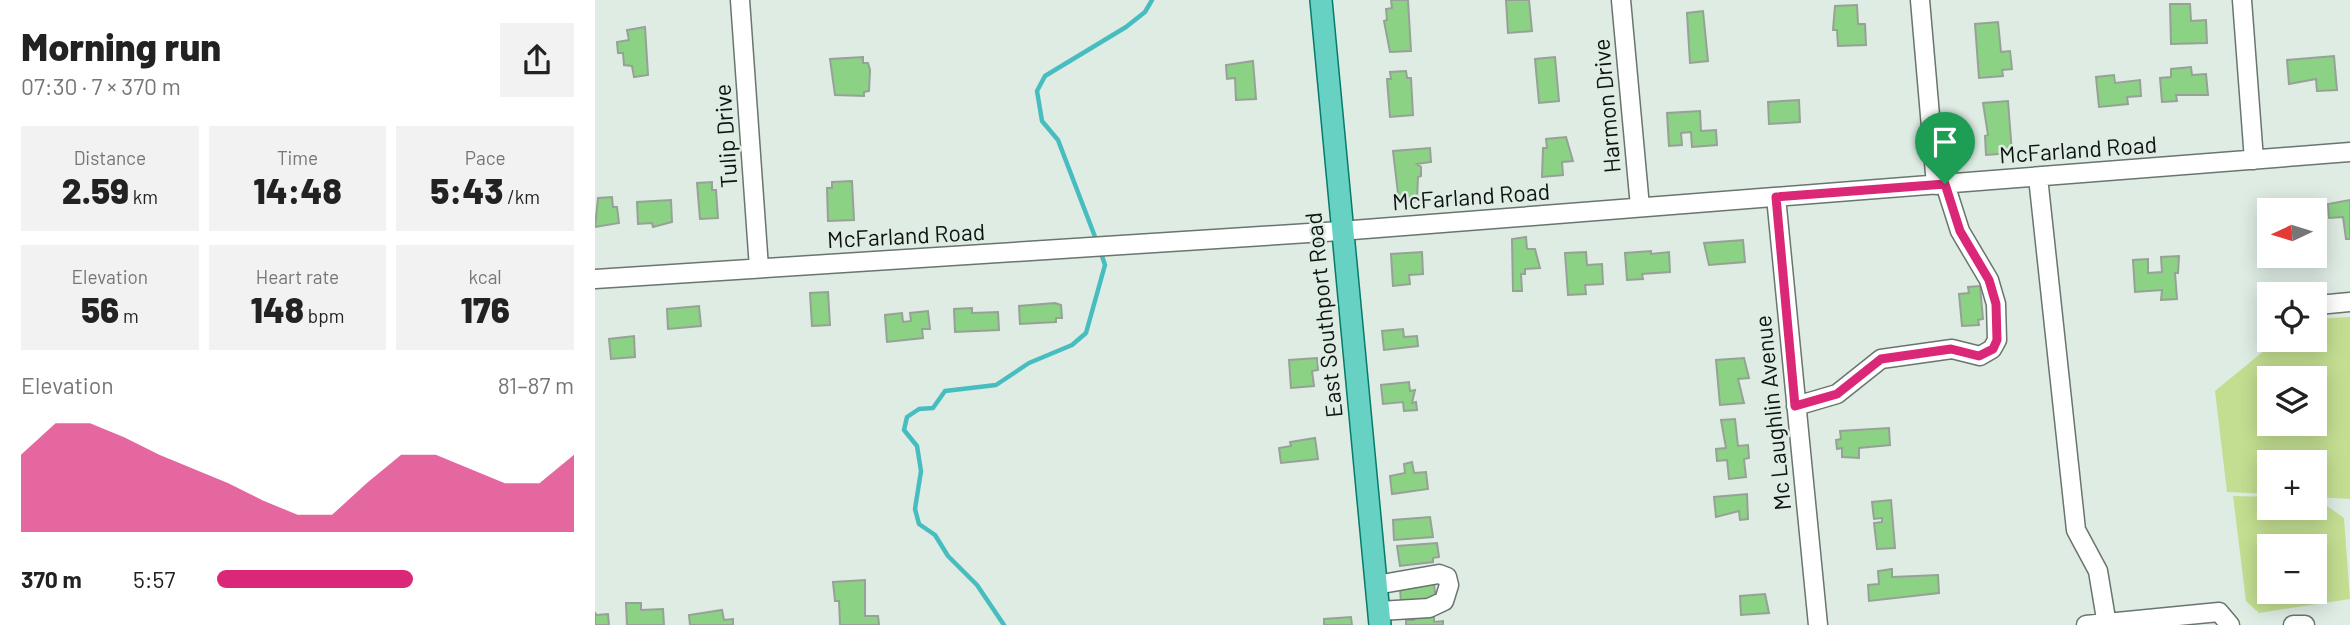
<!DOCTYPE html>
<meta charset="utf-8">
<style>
body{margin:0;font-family:Barlow,sans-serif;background:#f2f2f2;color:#222;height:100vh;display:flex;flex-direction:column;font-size:26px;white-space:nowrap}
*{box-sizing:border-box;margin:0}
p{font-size:23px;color:#767676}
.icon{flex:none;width:38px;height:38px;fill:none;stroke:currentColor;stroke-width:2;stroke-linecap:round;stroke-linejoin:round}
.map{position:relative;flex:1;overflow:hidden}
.panel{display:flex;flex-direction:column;background:#fff;width:595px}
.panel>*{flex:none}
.needle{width:46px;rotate:266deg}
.fabs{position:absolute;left:1662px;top:198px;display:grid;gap:14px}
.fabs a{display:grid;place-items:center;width:70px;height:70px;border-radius:0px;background:#fff;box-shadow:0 4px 18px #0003;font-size:35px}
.pin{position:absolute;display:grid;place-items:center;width:60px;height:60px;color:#fff;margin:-72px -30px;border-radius:50% 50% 50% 0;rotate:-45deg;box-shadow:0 0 7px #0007}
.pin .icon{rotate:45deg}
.round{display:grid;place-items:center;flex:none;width:74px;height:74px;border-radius:0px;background:#f2f2f2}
.summary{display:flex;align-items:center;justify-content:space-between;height:119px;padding:0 21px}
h1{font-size:38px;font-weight:800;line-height:52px}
.stats{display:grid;grid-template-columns:repeat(3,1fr);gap:10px;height:119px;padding:7px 21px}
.stats div{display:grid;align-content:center;border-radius:0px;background:#f2f2f2;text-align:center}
.stats b{font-size:35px;font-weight:800}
.stats small{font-size:19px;font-weight:400}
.stats p{font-size:19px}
.chart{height:196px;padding:14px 21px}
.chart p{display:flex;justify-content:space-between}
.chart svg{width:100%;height:126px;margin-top:7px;fill:#db2777;opacity:.7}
ul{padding:0 21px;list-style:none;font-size:23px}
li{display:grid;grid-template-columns:112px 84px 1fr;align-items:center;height:52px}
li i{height:18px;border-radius:9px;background:#db2777}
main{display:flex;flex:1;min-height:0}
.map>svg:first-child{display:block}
.green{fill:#c3de91;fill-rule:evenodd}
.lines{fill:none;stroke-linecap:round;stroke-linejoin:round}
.stream{stroke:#48bdbf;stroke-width:4.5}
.building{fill:#8bd285;stroke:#98a197;stroke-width:2}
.minor-casing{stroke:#69756e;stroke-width:21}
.major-casing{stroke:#067b6a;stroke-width:24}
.minor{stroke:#fff;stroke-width:18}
.major{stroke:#67d1c3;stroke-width:21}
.route-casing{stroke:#fff;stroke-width:14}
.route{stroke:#db2777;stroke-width:9}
.labels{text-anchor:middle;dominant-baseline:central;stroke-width:5;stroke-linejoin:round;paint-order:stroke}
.street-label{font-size:23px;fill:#0e1310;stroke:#deece4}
</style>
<main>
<section class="panel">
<div class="summary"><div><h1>Morning run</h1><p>07:30 · 7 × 370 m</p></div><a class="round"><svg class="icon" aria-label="share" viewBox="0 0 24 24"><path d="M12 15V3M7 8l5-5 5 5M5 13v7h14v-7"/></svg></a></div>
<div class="stats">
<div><p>Distance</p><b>2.59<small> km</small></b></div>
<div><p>Time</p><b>14:48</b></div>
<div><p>Pace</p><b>5:43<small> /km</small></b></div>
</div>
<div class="stats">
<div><p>Elevation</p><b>56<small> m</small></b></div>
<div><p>Heart rate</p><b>148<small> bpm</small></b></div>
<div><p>kcal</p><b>176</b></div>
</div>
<div class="chart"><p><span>Elevation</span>81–87 m</p>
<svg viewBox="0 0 160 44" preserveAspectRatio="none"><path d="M0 44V17L10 6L20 6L30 11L40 17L50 22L60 27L70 33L80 38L90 38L100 27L110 17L120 17L130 22L140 27L150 27L160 17V44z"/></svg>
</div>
<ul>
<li><b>370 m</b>5:57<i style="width:55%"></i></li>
</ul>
</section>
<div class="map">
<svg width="1755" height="625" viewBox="0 0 1755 625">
<rect width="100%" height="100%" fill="#deece4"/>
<path class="green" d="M1755 317V499L1720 497V462H1675V494L1632 492 1620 391 1682 340H1720V319ZM1675 378H1720V424H1675Z
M1638 496 1675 497V508H1720V503L1732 506 1749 518 1755 599 1664 613 1651 601ZM1675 546H1720V592H1675Z"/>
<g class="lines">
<path class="stream" d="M502 242 463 140 447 121 442 91 450 76 531 27 550 12 557 0
M409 625 382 585 353 556 340 535 324 524 320 509 326 471 322 446 309 430 312 417 324 409 338 408 350 391 401 385 434 363 477 345 491 333 510 265 505 250"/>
</g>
<path class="building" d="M796 0H813L816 51 795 52 789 21 792 20 791 9 797 8Z
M911 0H934L937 31 913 33Z
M1575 4H1595L1596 21 1611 20 1612 43 1576 44Z
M1262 5 1263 24H1270L1271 45 1243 46 1242 30H1238L1240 6Z
M1108 11 1113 61 1095 63 1092 13Z
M1403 22 1406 52 1415 51 1417 69 1407 70 1408 76 1384 78 1380 24Z
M50 27 53 75 39 77 37 66 29 65 28 53H23L22 42 34 40 32 30Z
M1739 56 1742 90 1722 91 1721 79 1694 84 1692 60Z
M268 57V63H273L275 70 274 91 269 92V96L240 95 235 59Z
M960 57 964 101 944 103 940 59Z
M658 61 661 99 641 100 640 78 632 79 631 65Z
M1596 67 1597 75 1611 74 1613 95H1581L1582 101 1567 102 1565 78 1576 77V69Z
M811 71 812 78H816L818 115 795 117 792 79H796L795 72Z
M1519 75 1520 83 1545 80 1546 96 1532 97 1533 104 1504 107 1501 77Z
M1204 100 1205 122 1174 124 1173 102Z
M1413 101 1417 153 1391 155 1390 136 1393 135 1388 103Z
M1105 111 1106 131 1121 130 1122 145 1097 147 1096 132 1086 133 1087 145 1074 146 1072 113Z
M971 137 978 161 967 162 968 175 947 177 948 148H952L951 139Z
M835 148 836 162 822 164 826 167V176L823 177 822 201 804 202 798 151Z
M257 181 259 220 233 221 232 188H237V182Z
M117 182V190H121L123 218 105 219 102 183Z
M17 197 18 207H22L24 223 0 227 3 198Z
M76 200 77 222 58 227 57 223 43 224 42 202Z
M1755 200V239H1751L1748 217 1734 218 1733 204Z
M931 237 932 249H940L945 268 930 269V274H926L927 291H918L917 239Z
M1148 240 1150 262 1114 265 1109 243Z
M1056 251V254L1074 252 1075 272 1047 274 1048 279 1032 280 1030 253Z
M827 252 828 274 814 275 815 284 798 286 796 254Z
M991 252 992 265 1007 264 1008 284 990 285 991 294 973 295 970 253Z
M1584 256 1583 273H1580L1582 299 1566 300 1567 290 1540 292 1538 260 1553 259V273L1567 272 1566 257Z
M1385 286 1388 319 1383 320 1384 325 1367 326 1364 294 1374 293 1373 287Z
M233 292 235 325 217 326 215 293Z
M460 303 466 305 467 318H461V322L425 324 424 306Z
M104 306 106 326 73 329 72 309Z
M377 308V313L403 312 404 330 360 332 359 309Z
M333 311 335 329H327L328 338 292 342 290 315 307 313 308 322 316 321 315 313Z
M808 329 809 337 822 336 823 346 789 350 787 331Z
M39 336 40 357 16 359 14 339Z
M722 358 723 370 717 371 719 386 696 388 694 360Z
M1149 358 1154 378 1143 379 1149 403 1125 405 1121 360Z
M814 382 815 391 820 390 817 403 821 402 822 410 809 411 808 402 788 404 786 385Z
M1140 419 1143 446 1153 445 1154 458 1149 459 1151 477 1134 479 1132 460 1122 461 1121 449 1131 448 1126 420Z
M1294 428 1295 445 1264 448V458L1247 457V448L1242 449 1241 440 1246 439 1245 431Z
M720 438 723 459 686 463 684 448 696 446 695 442Z
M817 462 819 473 831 472 833 489 797 494 795 476 810 473 809 464Z
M1152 494 1153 519 1145 520 1144 511 1121 517 1119 497Z
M1296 500 1300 548 1282 549 1279 523 1287 522V518L1279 519 1277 502Z
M835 517 838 537 799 540 798 520Z
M842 543 844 557 838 558V562L805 566 802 546Z
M1297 569V577L1343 575 1344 593 1274 601 1273 585 1284 584 1283 571Z
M270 580V616H283L284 625H245L244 601H240L238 582Z
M839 584 841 600 806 604 805 588Z
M1170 594 1174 613 1146 615 1145 596Z
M31 603H46V610L68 609 69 625H32Z
M127 610 129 620 138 619V625H95L94 615Z
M0 612 1 615 13 614 14 625H0Z
M839 615V622L848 621V625H811V620H819V616Z
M756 617 757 625H729V619Z"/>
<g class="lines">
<defs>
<path id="minor" d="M145 0 164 268
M1026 0 1045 207
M1325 0 1341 185
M1647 0 1659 160
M1443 177 1481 530 1503 571 1512 625
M1181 197 1223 625
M0 279 745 231 1755 152
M1723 305 1755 302
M1201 406 1242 394 1286 359 1357 349 1385 356 1397 349 1402 340 1401 304 1394 280 1365 231 1350 184
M781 585 844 574 852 577 854 585 849 601 834 608 784 611
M1491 625 1624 612 1635 625
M1698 625H1710"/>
<path id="major" d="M726 0 785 625"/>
</defs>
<use href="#minor" class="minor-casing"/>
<use href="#major" class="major-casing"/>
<use href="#minor" class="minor"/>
<use href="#major" class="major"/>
</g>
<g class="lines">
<defs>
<path id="route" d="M1350 184 1365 231 1394 280 1401 304 1402 340 1398 349 1384 356 1356 349 1286 359 1242 394 1200 406 1181 197Z"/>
</defs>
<use href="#route" class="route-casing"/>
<use href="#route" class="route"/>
</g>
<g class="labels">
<g class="street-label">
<text transform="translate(1011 106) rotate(-95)">Harmon Drive</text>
<text transform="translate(130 136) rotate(-94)">Tulip Drive</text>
<text transform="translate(1483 149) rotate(-4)">McFarland Road</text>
<text transform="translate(876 196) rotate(-4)">McFarland Road</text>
<text transform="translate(311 235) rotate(-3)">McFarland Road</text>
<text transform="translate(728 315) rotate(-96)">East Southport Road</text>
<text transform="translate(1177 413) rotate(-96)">Mc Laughlin Avenue</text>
</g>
</g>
</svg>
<div class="fabs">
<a><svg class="needle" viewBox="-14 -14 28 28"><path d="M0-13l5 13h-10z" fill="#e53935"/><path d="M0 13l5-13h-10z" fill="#767676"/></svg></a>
<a><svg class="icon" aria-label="locate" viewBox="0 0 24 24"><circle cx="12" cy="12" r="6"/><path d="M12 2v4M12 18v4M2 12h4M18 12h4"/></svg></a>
<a><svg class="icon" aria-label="layers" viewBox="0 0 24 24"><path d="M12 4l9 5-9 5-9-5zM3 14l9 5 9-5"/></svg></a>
<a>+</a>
<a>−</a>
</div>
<div class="pin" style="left:1350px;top:184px;background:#1e9e55"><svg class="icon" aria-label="arrive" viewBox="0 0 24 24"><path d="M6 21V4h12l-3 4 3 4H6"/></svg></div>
</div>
</main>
